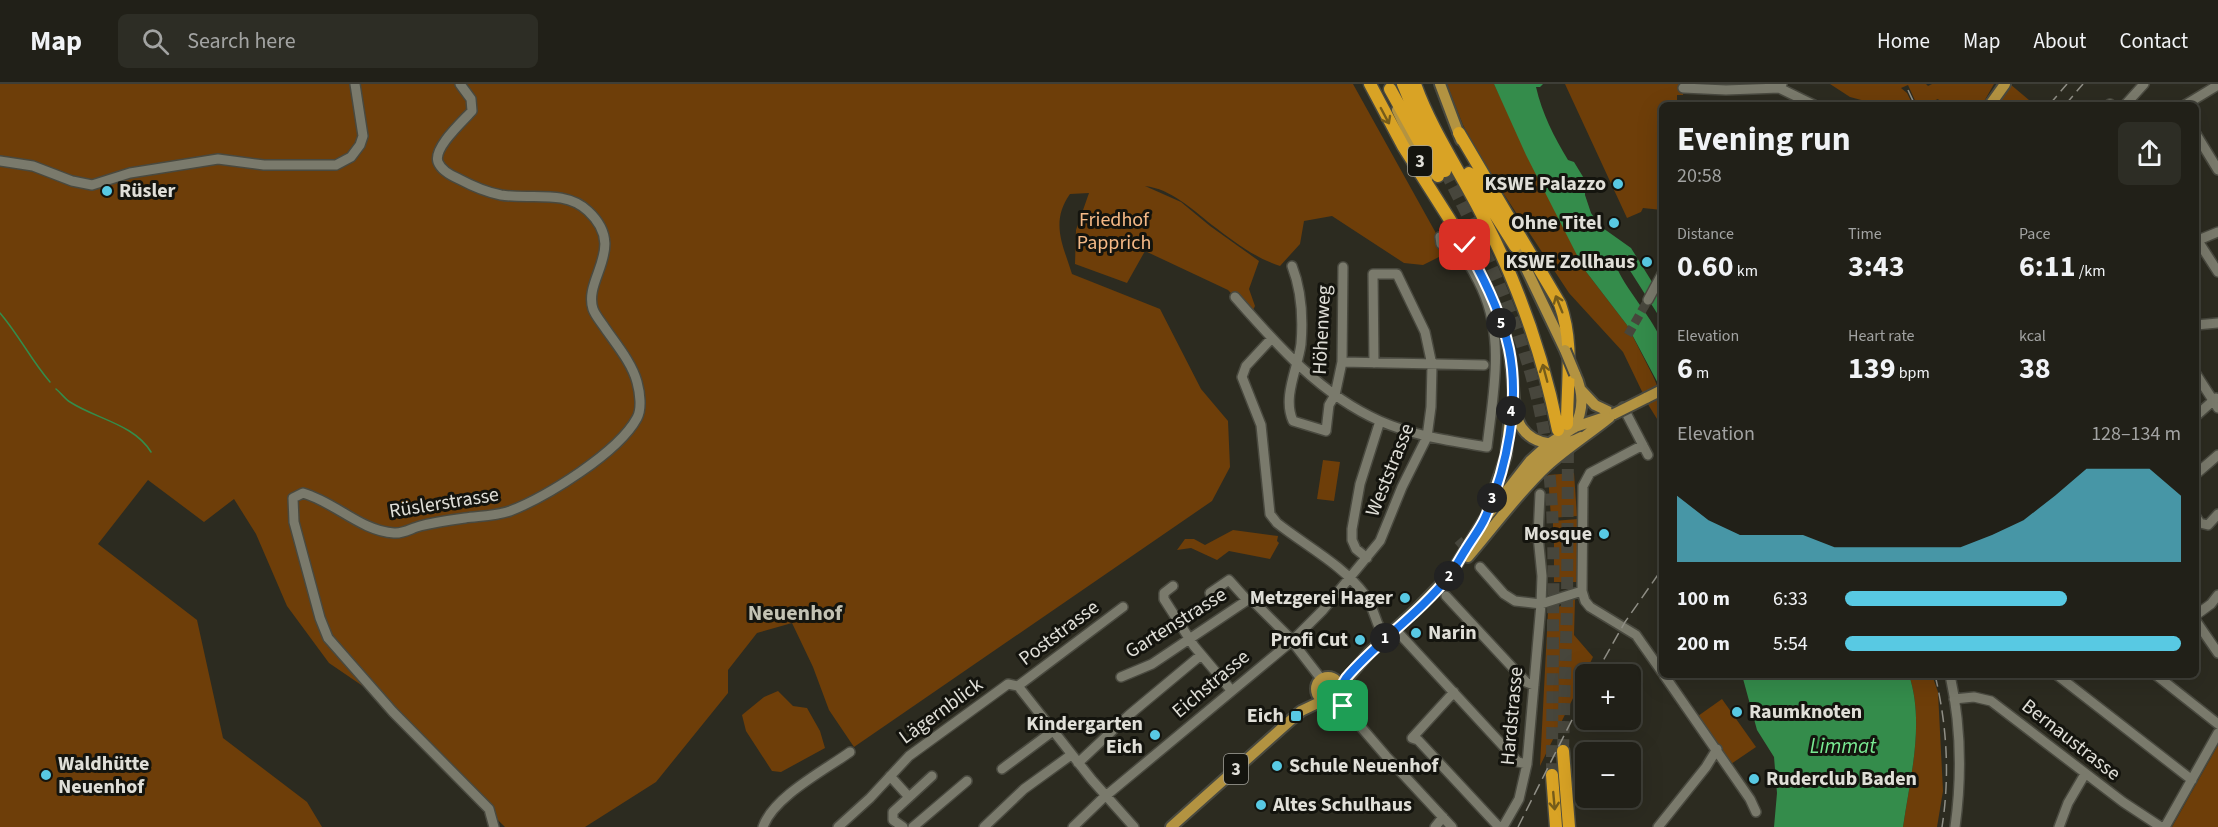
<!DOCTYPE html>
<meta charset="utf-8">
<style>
body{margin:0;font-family:"Source Sans 3",sans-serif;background:#2d2d25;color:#f1f3f6;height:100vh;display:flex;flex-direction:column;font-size:22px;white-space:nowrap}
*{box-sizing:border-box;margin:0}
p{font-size:20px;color:#a2a3a2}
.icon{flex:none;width:33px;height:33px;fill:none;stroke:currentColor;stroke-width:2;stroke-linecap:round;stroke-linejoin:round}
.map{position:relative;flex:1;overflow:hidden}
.details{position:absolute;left:1659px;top:18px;width:540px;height:576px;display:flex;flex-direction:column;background:#212018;border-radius:9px;box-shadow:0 6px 24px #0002,0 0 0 2px #3e3e37}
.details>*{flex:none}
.tools{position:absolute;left:1575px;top:580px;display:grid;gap:12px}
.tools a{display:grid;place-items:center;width:66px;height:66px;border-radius:9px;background:#212018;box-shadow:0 6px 24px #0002,0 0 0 2px #3e3e37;font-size:30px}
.pin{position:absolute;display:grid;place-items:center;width:51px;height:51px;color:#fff;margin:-26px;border-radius:12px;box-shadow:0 3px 9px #0006}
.km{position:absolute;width:30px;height:30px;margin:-15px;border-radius:50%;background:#222;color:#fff;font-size:16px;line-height:30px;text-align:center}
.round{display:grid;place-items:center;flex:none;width:63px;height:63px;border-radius:9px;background:#2d2d25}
.head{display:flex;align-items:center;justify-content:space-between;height:102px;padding:0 18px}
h1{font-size:33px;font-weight:700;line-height:45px}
.stats{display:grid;grid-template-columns:repeat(3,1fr);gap:9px;height:102px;padding:6px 18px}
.stats div{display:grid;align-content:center}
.stats b{font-size:30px;font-weight:700}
.stats small{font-size:16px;font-weight:400}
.stats p{font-size:16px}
.chart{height:168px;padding:12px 18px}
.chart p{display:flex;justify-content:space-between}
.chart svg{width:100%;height:108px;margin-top:6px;fill:#58c9e3;opacity:.7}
ul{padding:0 18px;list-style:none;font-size:20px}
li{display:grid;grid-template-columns:96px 72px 1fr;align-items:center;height:45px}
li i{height:15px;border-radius:8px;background:#58c9e3}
header{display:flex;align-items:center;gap:36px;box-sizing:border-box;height:84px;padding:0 30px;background:#212018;border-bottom:2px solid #3e3e37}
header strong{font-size:28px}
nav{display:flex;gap:33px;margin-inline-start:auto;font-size:21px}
.search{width:420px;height:54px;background:#2d2d25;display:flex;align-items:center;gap:15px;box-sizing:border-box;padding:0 21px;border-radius:9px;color:#a2a3a2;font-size:22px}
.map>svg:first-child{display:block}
.green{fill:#6e3e09}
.water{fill:#348c4b}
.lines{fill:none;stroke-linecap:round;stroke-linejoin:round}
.stream{stroke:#348c4b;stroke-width:1.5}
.minor-tunnel{stroke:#47463c;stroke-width:9;stroke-dasharray:9 4.5;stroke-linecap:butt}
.highway-tunnel{stroke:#47463c;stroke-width:12;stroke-dasharray:12 6;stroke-linecap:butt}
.minor-casing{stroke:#49493f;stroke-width:12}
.major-casing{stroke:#49493f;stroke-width:14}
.highway-casing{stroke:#49493f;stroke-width:15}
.minor{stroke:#7a7a6c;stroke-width:9}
.major{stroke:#b39341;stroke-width:10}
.highway{stroke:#d9a325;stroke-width:12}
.rail{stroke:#908f86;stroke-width:1.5;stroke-dasharray:12 6;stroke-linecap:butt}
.major-bridge-casing{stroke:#49493f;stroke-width:14;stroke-linecap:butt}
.major-bridge{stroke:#b39341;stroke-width:10}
.oneway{stroke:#765c1a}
.route-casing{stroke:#fff;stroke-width:12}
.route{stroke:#1a73e8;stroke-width:8}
.poi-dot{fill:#58c9e3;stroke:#14140e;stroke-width:2}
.labels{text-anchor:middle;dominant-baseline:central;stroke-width:6;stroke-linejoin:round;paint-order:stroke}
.shield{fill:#14140e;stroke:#a3a29b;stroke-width:1.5}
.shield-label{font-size:18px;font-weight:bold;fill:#e0dfd8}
.poi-label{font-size:20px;font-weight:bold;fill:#e0dfd8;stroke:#14140e;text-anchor:end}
.park-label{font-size:20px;fill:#f5b986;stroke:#14140e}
.street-label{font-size:20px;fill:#e0dfd8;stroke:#14140e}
.water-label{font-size:21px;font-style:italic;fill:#79e992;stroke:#14140e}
.quarter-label{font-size:22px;font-weight:bold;fill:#c3c2b3;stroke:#14140e}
</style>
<header>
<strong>Map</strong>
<div class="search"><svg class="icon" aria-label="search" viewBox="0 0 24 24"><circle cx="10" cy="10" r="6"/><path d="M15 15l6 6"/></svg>Search here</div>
<nav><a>Home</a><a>Map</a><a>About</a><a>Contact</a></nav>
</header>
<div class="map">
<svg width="2218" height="743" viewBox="0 0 2218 743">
<rect width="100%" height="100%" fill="#2c2b20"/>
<path class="green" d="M0 0H1353L1447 169 1423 181 1404 179 1332 132 1304 137 1300 160 1280 182C1255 174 1233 157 1212 141 1192 125 1171 105 1145 102L1181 118 1210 142 1259 177 1249 205 1255 222 1251 230 1228 206 1145 167 1127 199 1075 180 1076 146 1089 109 1070 110C1050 138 1063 161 1072 190L1160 225 1201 305 1228 337 1230 383 1212 417 854 663 829 626 813 583 792 539 757 549 728 586V609L656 698 585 743H505L467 706 392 622 329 579 287 522 256 450 234 415 204 438 148 396 98 460 197 536 223 654 307 718 322 743H0Z
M1447 0H1494L1584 185 1627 241 1653 292 1662 313V343L1649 322 1623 268 1569 209 1482 77 1463 41Z
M1565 0H1684L1683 11H1677V21H1662V126L1643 124 1641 128 1627 134Z
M1830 0H1926L1928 2 1932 0H1994L1982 21H1943L1938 15 1924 21H1917L1908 1 1901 4 1907 9 1913 21H1867L1865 17 1850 13Z
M2009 0H2010L2035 21H1994Z
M1323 376 1340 378 1334 417 1317 415Z
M1574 389 1577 432 1551 434 1548 391Z
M1578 435V451L1553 452V437Z
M1233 446 1278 452 1277 457 1279 459 1270 475 1229 467 1217 476 1191 464 1177 466 1185 455H1194L1205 461Z
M1554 456H1578L1577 498H1554Z
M1575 515 1574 551 1593 573 1540 682 1548 528Z
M1909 591H1932L1938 608 1943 707 1937 743H1903C1910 694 1925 639 1909 591Z
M778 607 793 622 807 624 820 647 825 664 781 688 772 687 746 647 742 631 764 613Z
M1722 615 1756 663 1731 680 1698 632Z
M2218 661V743H2172Z"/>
<path class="water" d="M1494 0H1543L1540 3H1536C1542 29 1554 53 1568 76L1574 78 1585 96V111L1591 129 1600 142 1631 164 1662 214V237L1622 174 1617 172 1614 175C1618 197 1652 232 1661 256 1665 267 1662 294 1662 307L1627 241 1584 185 1526 71Z
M1742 591H1909C1925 639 1910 694 1903 743H1774L1777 709 1774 673 1757 646Z"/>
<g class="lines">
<path class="stream" d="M0 229C19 251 31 276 50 298
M56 305C61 309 65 315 70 318 96 335 134 340 151 368"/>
<path class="minor-tunnel" d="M1628 251 1648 216
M1458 456 1469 469"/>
<path class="highway-tunnel" d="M1445 87C1490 174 1529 257 1545 354 1554 413 1554 472 1553 531 1553 584 1552 637 1552 691
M1563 667 1567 523 1568 356"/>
<defs>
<path id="minor" d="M460 0 471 15 472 27C462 38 433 64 438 78 441 86 452 92 459 95 472 102 486 108 501 111 530 116 565 105 588 127 628 164 583 194 593 225 595 231 601 238 605 244 616 260 632 279 637 298 640 309 642 325 637 334 618 369 546 413 510 427 496 432 479 432 465 434 450 436 435 438 420 442 412 444 403 450 394 449 361 447 335 418 303 409L293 414 294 438 320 534 328 554 393 628 489 725 494 743
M1775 2 1814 21
M1683 4 1726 6 1780 4 1782 0
M2109 21 2110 20
M2125 21 2144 0
M2185 21 2218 1
M2196 50 2218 86
M0 77 33 82 72 97 92 101 130 89 218 75 264 81H336L351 73 360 61 363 52 355 0
M1450 151 1440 153 1441 160 1446 163 1456 160
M2196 154 2218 188
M2196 157 2218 148
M1292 182C1301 205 1303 235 1301 260 1298 284 1282 313 1293 337L1326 347 1329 321 1335 311 1342 278 1343 183
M1235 213C1277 261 1321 311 1380 337 1414 352 1451 357 1487 363 1493 310 1505 255 1482 205 1473 184 1459 165 1447 146
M1648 216 1662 190
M2196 241 2218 239
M1272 254 1246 282 1242 293 1261 341 1270 430 1277 439C1306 462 1343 481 1365 511 1375 524 1375 541 1385 553
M1342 278 1484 281
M2196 290 2218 324
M1623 323 1648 371
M2196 332 2216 314
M1643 361 1590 389 1583 402 1582 507 1585 517 1590 523 1636 551 1662 588
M2196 390 2218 371
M2196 433 2200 439 2208 441 2218 430
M1367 474 1356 465 1352 456V445L1360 400 1380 337
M1480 483 1504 510 1515 517 1541 520 1582 507
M1173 502 1164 509V515L1194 562 1231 606
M1210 509 1229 496 1247 516
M1446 512 1526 598 1534 601
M1123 523 1018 602 1092 696 1134 743
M2196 531 2211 520 2218 511
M2196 537 2218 569
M1395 545 1518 678 1527 680
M1664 591 1750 715 1756 728
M1950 591C1961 641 1962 692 1955 743
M2057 591 2192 696
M2156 591 2218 640
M1121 593 1152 580 1249 515 1252 516 1288 552 1322 596
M1454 608 1412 654 1418 656 1499 743
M1336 614 1386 672 1452 743
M1954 615 1974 613 1991 617 2123 718 2161 743
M1078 679 1129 631 1201 571
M1002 685 1053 647
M890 692 909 713
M763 743C773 713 825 686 850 668
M838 743 870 714 909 672 1008 600 1018 602
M903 743 893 736V728L932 692
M913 743 967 697
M984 743 1024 705 1071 671
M1073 743 1102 715 1292 557 1323 526 1380 457 1402 403 1427 353 1431 323 1432 281 1425 248 1397 190H1373L1374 279
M1435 743 1443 733
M1503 743 1519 715 1527 680 1541 520 1542 492 1538 452 1540 410
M1658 743 1706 683 1717 665
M2059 743 2068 719 2085 690
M2165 743 2218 649"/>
<path id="major" d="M1440 0 1461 56
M1990 21 2005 0
M1397 26 1428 93
M1454 141C1472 176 1492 207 1503 245 1507 257 1510 269 1511 281 1514 298 1512 330 1522 344 1535 363 1563 363 1581 353
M1512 155 1565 266
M1581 306 1595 321 1614 330
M1646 314 1662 306
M1574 344C1584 326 1584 309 1575 290
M1508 417 1535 383 1562 358
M1488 425 1506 372 1511 320
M1468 473C1494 443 1518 409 1547 382 1567 364 1589 350 1610 333
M1316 605a12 12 0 1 1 24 0a12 12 0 1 1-24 0Z
M1340 603 1369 569 1417 525 1450 491 1484 436 1530 377 1550 359 1575 343 1614 330
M1171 743 1301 627 1324 616"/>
<path id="highway" d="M1370 0 1403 62 1457 147
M1403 0 1419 39 1445 87
M1415 0C1432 48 1462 90 1484 135 1519 202 1543 272 1558 346
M1390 5 1438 92
M1459 49 1560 220C1574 259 1567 299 1567 340
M1469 89 1515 162
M1563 667 1569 743
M1552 691 1556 743"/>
</defs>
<use href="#minor" class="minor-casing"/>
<use href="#major" class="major-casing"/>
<use href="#highway" class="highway-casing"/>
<use href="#minor" class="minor"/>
<use href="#major" class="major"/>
<use href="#highway" class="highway"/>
<path class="rail" d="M1908 6 1915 21
M2049 21 2067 0
M2065 21 2083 0
M1595 591 1625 538 1662 485
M1935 591C1947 641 1950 692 1942 743
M1518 743 1586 608"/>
<defs>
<path id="major-bridge" d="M1565 266 1575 290
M1614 330 1646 314"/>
</defs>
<use href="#major-bridge" class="major-bridge-casing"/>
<use href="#major-bridge" class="major-bridge"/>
</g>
<defs><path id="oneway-shaft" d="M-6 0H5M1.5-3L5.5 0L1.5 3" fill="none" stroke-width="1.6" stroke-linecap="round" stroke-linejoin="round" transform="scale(1.5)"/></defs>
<g class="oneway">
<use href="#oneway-shaft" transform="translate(1385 32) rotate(62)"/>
<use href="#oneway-shaft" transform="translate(1559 220) rotate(-112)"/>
<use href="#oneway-shaft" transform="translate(1545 289) rotate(-105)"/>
<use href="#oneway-shaft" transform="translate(1554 717) rotate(85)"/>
</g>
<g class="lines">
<defs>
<path id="route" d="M1343 622 1336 614C1341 607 1341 601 1346 594 1378 557 1419 530 1449 492 1456 483 1460 474 1466 465 1472 455 1480 445 1485 434 1507 384 1520 319 1509 265 1501 228 1484 194 1465 161"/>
</defs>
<use href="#route" class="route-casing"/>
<use href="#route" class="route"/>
</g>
<g class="poi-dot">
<circle cx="1618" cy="100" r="6"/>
<circle cx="107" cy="107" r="6"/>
<circle cx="1614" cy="139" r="6"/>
<circle cx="1647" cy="178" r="6"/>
<circle cx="1604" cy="450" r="6"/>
<circle cx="1405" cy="514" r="6"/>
<circle cx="1416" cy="549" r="6"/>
<circle cx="1360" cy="556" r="6"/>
<circle cx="1737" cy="628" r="6"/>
<rect x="1290" y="626" width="12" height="12" rx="3"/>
<circle cx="1155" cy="651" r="6"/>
<circle cx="1277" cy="682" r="6"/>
<circle cx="46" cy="691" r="6"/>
<circle cx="1754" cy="695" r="6"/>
<circle cx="1261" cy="721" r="6"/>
</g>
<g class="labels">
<g class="shield">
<rect x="1408" y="62" width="24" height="30" rx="4.5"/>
<rect x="1224" y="670" width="24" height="30" rx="4.5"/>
</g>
<g class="shield-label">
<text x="1420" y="77">3</text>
<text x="1236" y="685">3</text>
</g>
<g class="poi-label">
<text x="1606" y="100">KSWE Palazzo</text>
<text x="119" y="107" text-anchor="start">Rüsler</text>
<text x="1602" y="139">Ohne Titel</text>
<text x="1635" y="178">KSWE Zollhaus</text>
<text x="1592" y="450">Mosque</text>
<text x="1393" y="514">Metzgerei Hager</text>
<text x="1428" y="549" text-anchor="start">Narin</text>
<text x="1348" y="556">Profi Cut</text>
<text x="1749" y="628" text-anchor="start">Raumknoten</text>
<text x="1284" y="632">Eich</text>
<text x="1143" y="640">Kindergarten<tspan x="1143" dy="23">Eich</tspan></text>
<text x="58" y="680" text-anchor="start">Waldhütte<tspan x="58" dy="23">Neuenhof</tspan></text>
<text x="1289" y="682" text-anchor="start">Schule Neuenhof</text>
<text x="1766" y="695" text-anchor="start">Ruderclub Baden</text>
<text x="1273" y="721" text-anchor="start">Altes Schulhaus</text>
</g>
<g class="park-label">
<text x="1114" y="136">Friedhof<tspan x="1114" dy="23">Papprich</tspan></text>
</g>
<g class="street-label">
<text transform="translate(1322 246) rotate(-87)">Höhenweg</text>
<text transform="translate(1390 386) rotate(-68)">Weststrasse</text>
<text transform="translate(444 419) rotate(-9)">Rüslerstrasse</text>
<text transform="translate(1176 539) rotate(-32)">Gartenstrasse</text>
<text transform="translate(1059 549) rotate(-37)">Poststrasse</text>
<text transform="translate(1211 600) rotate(-40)">Eichstrasse</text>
<text transform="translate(941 627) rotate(-36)">Lägernblick</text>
<text transform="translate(1512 632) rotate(-85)">Hardstrasse</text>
<text transform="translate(2071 656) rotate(38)">Bernaustrasse</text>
</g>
<g class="water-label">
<text x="1843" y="662">Limmat</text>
</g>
<g class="quarter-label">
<text x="795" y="529">Neuenhof</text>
</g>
</g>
</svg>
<div class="tools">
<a>+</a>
<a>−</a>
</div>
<div class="pin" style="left:1343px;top:622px;background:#1e9e55"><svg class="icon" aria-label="arrive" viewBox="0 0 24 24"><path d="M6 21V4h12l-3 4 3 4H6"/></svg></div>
<div class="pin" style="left:1465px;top:161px;background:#d93025"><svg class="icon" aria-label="check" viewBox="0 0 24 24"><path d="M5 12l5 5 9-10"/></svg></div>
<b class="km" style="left:1385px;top:554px">1</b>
<b class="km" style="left:1449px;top:492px">2</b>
<b class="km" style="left:1492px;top:414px">3</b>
<b class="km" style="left:1511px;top:327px">4</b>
<b class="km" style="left:1501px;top:239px">5</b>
<section class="details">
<div class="head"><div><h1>Evening run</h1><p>20:58</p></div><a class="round"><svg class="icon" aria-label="share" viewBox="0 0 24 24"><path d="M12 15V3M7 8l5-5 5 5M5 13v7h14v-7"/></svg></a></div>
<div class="stats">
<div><p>Distance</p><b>0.60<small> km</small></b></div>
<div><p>Time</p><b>3:43</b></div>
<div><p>Pace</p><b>6:11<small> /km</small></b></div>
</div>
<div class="stats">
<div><p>Elevation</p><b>6<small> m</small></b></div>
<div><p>Heart rate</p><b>139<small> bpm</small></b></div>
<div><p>kcal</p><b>38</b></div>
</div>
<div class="chart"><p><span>Elevation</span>128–134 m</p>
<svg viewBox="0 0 160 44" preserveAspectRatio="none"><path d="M0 44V17L10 27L20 33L30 33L40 33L50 38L60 38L70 38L80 38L90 38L100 33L110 27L120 17L130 6L140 6L150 6L160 17V44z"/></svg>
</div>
<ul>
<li><b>100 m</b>6:33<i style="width:66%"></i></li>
<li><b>200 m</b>5:54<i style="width:100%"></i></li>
</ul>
</section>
</div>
